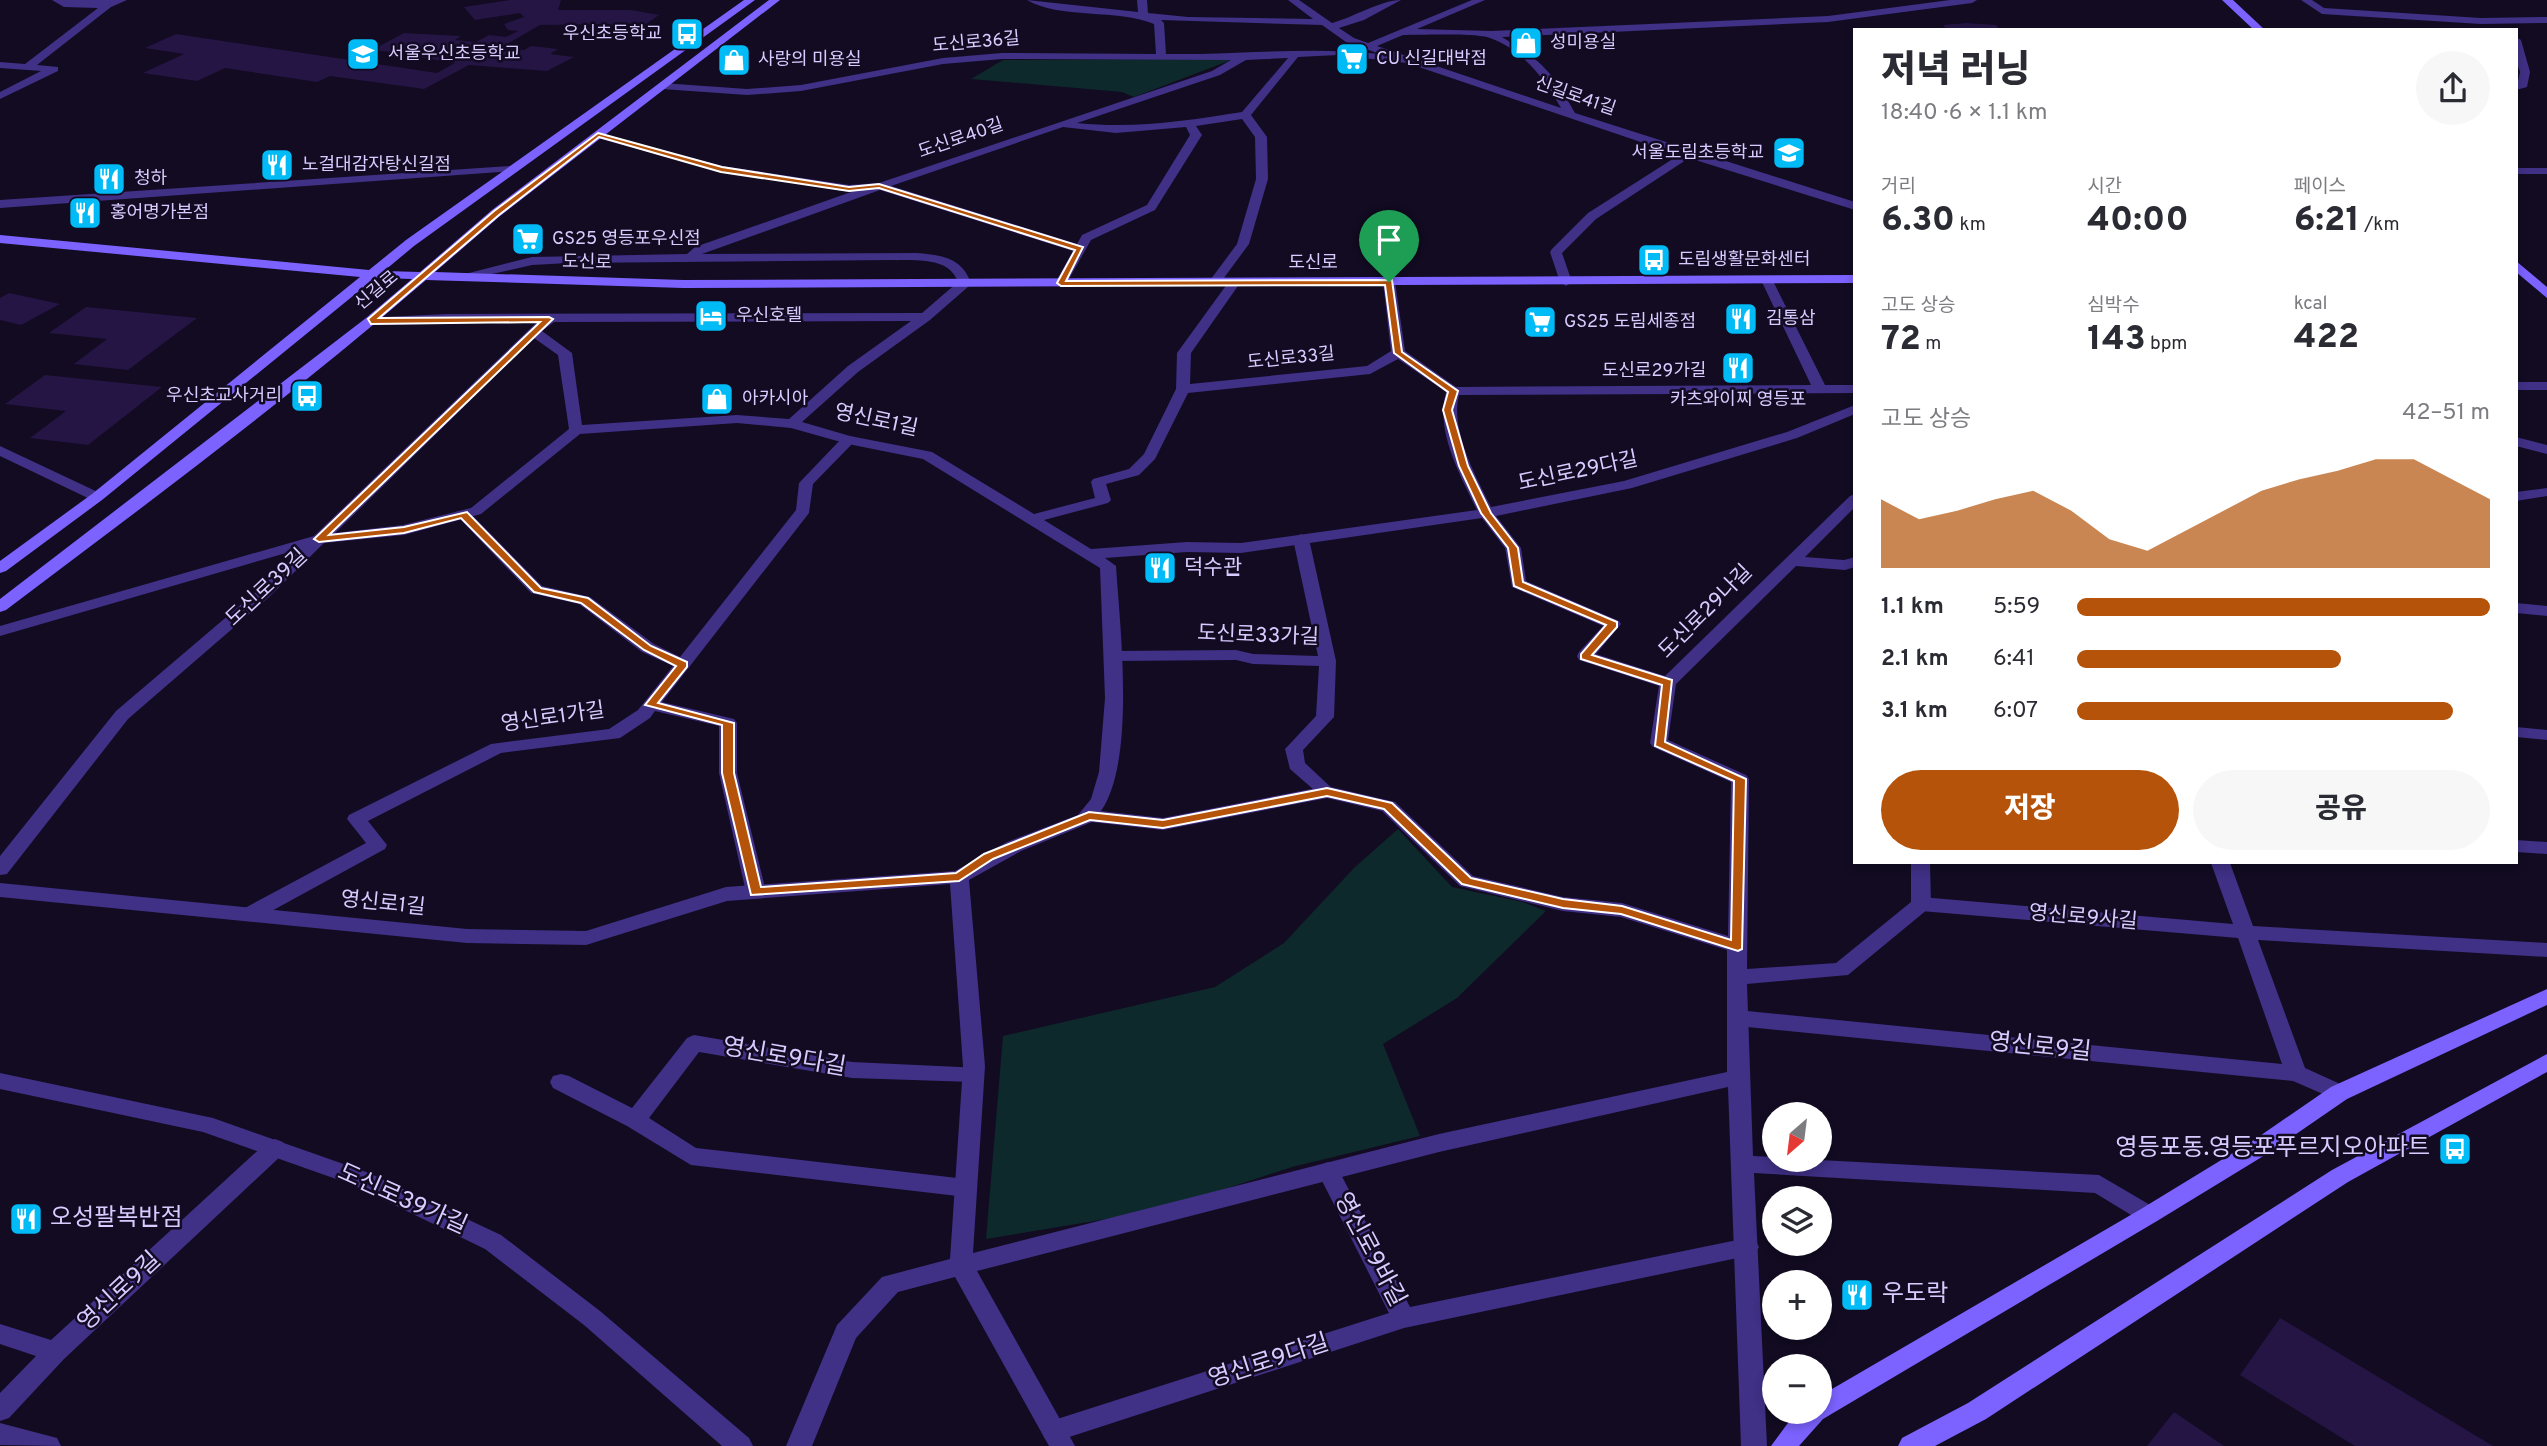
<!DOCTYPE html>
<html lang="ko">
<meta charset="utf-8">
<style>
body{margin:0;font-family:Overpass,"Noto Sans KR",sans-serif;background:#f7f7f7;color:#2b2b33;height:100vh;display:flex;flex-direction:column;font-size:26px;white-space:nowrap}
*{box-sizing:border-box;margin:0}
p{font-size:23px;color:#7c7c81}
.icon{flex:none;width:38px;height:38px;fill:none;stroke:currentColor;stroke-width:2;stroke-linecap:round;stroke-linejoin:round}
.map{position:relative;flex:1;overflow:hidden}
.drawer{position:absolute;left:1853px;top:28px;width:665px;height:836px;display:flex;flex-direction:column;background:#fff;border-radius:0px;box-shadow:0 4px 10px #0003}
.drawer>*{flex:none}
.needle{width:46px;rotate:208deg}
.tools{position:absolute;left:1762px;top:1102px;display:grid;gap:14px}
.tools a{display:grid;place-items:center;width:70px;height:70px;border-radius:50%;background:#fff;box-shadow:0 4px 10px #0003;font-size:35px}
.pin{position:absolute;display:grid;place-items:center;width:60px;height:60px;color:#fff;margin:-72px -30px;border-radius:50% 50% 50% 0;rotate:-45deg;box-shadow:0 0 7px #0007}
.pin .icon{rotate:45deg}
.round{display:grid;place-items:center;flex:none;width:74px;height:74px;border-radius:37px;background:#f7f7f7}
.summary{display:flex;align-items:center;justify-content:space-between;height:119px;padding:0 28px}
h1{font-size:38px;font-weight:800;line-height:52px}
.metrics{display:grid;grid-template-columns:repeat(3,1fr);gap:10px;height:119px;padding:7px 28px}
.metrics div{display:grid;align-content:center}
.metrics b{font-size:35px;font-weight:800}
.metrics small{font-size:19px;font-weight:400}
.metrics p{font-size:19px}
.chart{height:196px;padding:14px 28px}
.chart p{display:flex;justify-content:space-between}
.chart svg{width:100%;height:126px;margin-top:7px;fill:#b45309;opacity:.7}
.primary-button{display:flex;gap:14px;margin-top:auto;padding:14px 28px}
.primary-button a{flex:1;height:80px;border-radius:42px;background:#b45309;color:#fff;font-size:28px;font-weight:800;line-height:80px;text-align:center}
.primary-button a+a{background:#f7f7f7;color:#2b2b33}
ul{padding:0 28px;list-style:none;font-size:23px}
li{display:grid;grid-template-columns:112px 84px 1fr;align-items:center;height:52px}
li i{height:18px;border-radius:9px;background:#b45309}
.map>svg:first-child{display:block}
.green{fill:#0d292c}
.building{fill:#251544}
.lines{fill:none;stroke-linecap:round;stroke-linejoin:round}
.lane{fill:#403086;fill-rule:evenodd}
.street{fill:#403086;fill-rule:evenodd}
.secondary{fill:#7c62ff;fill-rule:evenodd}
.route{fill:#b45309;stroke:#fff;stroke-width:2;fill-rule:evenodd}
.labels{text-anchor:middle;dominant-baseline:central;stroke-width:5;stroke-linejoin:round;paint-order:stroke}
.far-poi-label{font-size:18px;fill:#d8cbff;stroke:#120b22;text-anchor:start}
.far-street-label{font-size:18px;fill:#d8cbff;stroke:#120b22}
.street-label{font-size:21px;fill:#d8cbff;stroke:#120b22}
.poi-label{font-size:21px;fill:#d8cbff;stroke:#120b22;text-anchor:start}
.near-street-label{font-size:24px;fill:#d8cbff;stroke:#120b22}
.near-poi-label{font-size:24px;fill:#d8cbff;stroke:#120b22;text-anchor:start}
</style>
<div class="map">
<svg width="2547" height="1446" viewBox="0 0 2547 1446">
<rect width="100%" height="100%" fill="#120b22"/>
<path class="green" d="M1234 59 1134 97 1122 92 971 79 1003 60Z
M1398 829 1452 887 1523 902 1546 911 1457 998 1383 1044 1420 1136 1292 1167 1161 1210 986 1239 1003 1036 1215 987 1284 943 1354 868Z"/>
<path class="building" d="M510 0H561L558 10H631L659 15 646 24 635 23 631 27 609 26 611 24 540 25 502 47 524 50 531 46 558 49 550 54 574 57 547 71 469 65 424 89 330 76 317 82 225 68 197 81 143 73 184 54 145 48 176 34 437 73 455 63 418 57 424 55 372 50 404 33 461 36 455 40 476 42 489 35 506 37 518 31 508 30 504 24 524 17 520 13 475 20 464 7Z
M1967 23 1996 25 2000 30H1947L1943 25Z
M9 293 60 304 21 325 0 320V298Z
M86 307 197 318 128 370 74 364 107 339 49 333Z
M45 375 162 387 88 445 30 438 66 411 5 404Z
M2280 1318 2493 1446H2355L2240 1375Z
M2174 1412 2224 1446H2147Z"/>
<g class="lines">
<path class="lane" d="M2301 0H2312L2324 8 2481 18 2547 17V23L2481 24 2322 14Z
M2516 37 2521 40 2530 72 2527 87 2516 90 2520 72 2516 60Z
M848 436 853 437 855 440 853 443 813 484 809 513 662 702 734 719 737 723V773L766 892 763 897H749L746 892 719 773V726L655 711 650 718 620 738 501 753 368 821 387 845 385 849 257 919H243L240 914 243 909 366 843 347 819 349 815 491 744 609 729 638 710 673 666 642 652 579 604 531 593 458 517 455 514 458 511H468L542 586 590 597 654 644 680 657 796 510 799 483 843 437Z
M1301 534 1309 539 1336 661 1334 717 1303 750 1305 763 1336 792 1327 798 1321 796 1290 769 1285 749 1316 716 1319 666 1253 664 1236 660 1113 661 1105 656 1113 651 1236 650 1253 654 1318 656 1293 539Z
M2516 603 2547 606V616L2516 613Z
M2516 840 2547 842V854L2516 852Z
M2211 863H2230L2253 926 2547 943V957L2258 940 2305 1068 2347 1087 2350 1093 2347 1099 2339 1101 2293 1081 1737 1026 1730 1023 1727 1018 1730 1013 1737 1010 2282 1064 2238 938 1921 911 1914 909 1911 904 1914 899 1921 897 2233 924Z
M694 1035 852 1062 981 1068 984 1074 981 1080 973 1082 852 1078 699 1052 649 1118 696 1148 966 1179 974 1182 977 1188 974 1194 966 1197 691 1165 627 1126 553 1088 550 1082 553 1076 561 1074 569 1076 632 1108 687 1038Z
M275 1139 283 1142 286 1148 283 1154 64 1359 9 1418 0 1421V1393L36 1356 0 1344V1324L51 1340 267 1142Z
M1328 1162 1336 1165 1410 1307 1747 1238 1755 1240 1759 1247 1755 1254 1747 1256 1404 1328 1054 1442 1045 1439 1041 1431 1045 1423 1054 1420 1389 1313 1317 1171 1320 1165Z
M0 1423 57 1438 61 1446 0 1445Z"/>
<path class="street" d="M52 0H127L111 7 37 65 58 67V71L0 99V92L41 71 0 68V62L25 64 98 8 64 7Z
M1027 0 1138 12 1137 0H1147L1148 13 1188 17 1313 19 1288 0H1299L1332 23C1354 17 1381 0 1401 0L1364 20 1339 28 1354 38 1368 43 1472 0H1485L1417 29 1491 31 1828 16 1950 0H1977L1972 3 1828 22 1502 37C1543 62 1551 70 1575 113L1855 202V210L1689 158 1596 219 1562 253 1572 282 1566 286 1560 282 1550 252 1552 249 1588 213 1679 155 1407 63 1338 55 1298 57 1251 115 1267 137 1268 179 1249 244 1218 286H1210L1208 283 1237 244 1256 179 1255 137 1242 119 1196 126 1202 135 1155 210 1091 240 1065 286H1057L1055 283 1073 251 880 190 702 254 917 253C942 255 962 258 971 283L969 286 930 320 858 372 802 422 850 436 932 452 1034 514 1095 498 1091 482 1093 479 1129 469 1144 454 1176 389 1177 353 1230 280H1238L1240 283 1191 353 1190 384 1367 366 1391 351 1383 282 1389 278 1395 282 1405 351 1456 387 1811 385 1761 280 1767 276 1771 277 1825 385H1855V393L1459 395C1450 430 1476 477 1491 507L1624 481 1787 432 1855 405V414L1797 438 1632 488 1496 516 1521 548 1526 581 1619 621 1621 624 1596 654 1665 676 1850 496 1855 494V507L1805 557 1844 560 1855 557V567L1845 570 1796 566 1676 684 1668 740 1746 775 1749 779 1747 969 1836 963 1911 902V863H1930L1931 904 1928 909 1848 975 1747 984 1753 1156 1774 1157V1160H1820L2099 1175 2157 1209 2160 1215 2157 1221 2149 1224 2141 1221 2095 1193 1754 1173 1767 1446H1741L1728 1087 1439 1152 977 1271 1075 1446H1049L955 1277 898 1292 856 1338 812 1446H786L837 1325 882 1277 950 1259 963 1066 950 884 727 901 586 945 467 943 0 897V883L467 929 586 931 726 887 955 871 1007 842 1078 815 1091 799 1099 772 1105 698 1100 568 923 459 848 444 791 428 737 423 580 434 481 514 404 535 324 543 269 597 128 719 7 874 0 875V856L116 711 257 591 300 549 0 636V626L314 536 537 322 371 325 366 324V318L446 314 922 313 958 282C949 256 915 261 892 260L569 263 532 265 461 281V275L532 257 687 254 695 247 851 192 721 172 594 137V133L722 166 849 185 879 183 1212 71 1231 60 1002 59 943 64 801 91 747 95 662 89 657 86 662 83 747 89 801 85 943 58 1002 53 1156 54 1154 24C1119 9 1058 19 1027 0ZM1161 20 1322 25 1346 42 1380 54C1309 46 1238 55 1166 54L1164 23ZM1403 35C1421 35 1477 33 1490 38 1523 50 1545 79 1561 108L1377 46ZM1288 58 1242 112C1184 121 1135 129 1077 123L1220 75 1246 60ZM1063 127 1116 133 1186 127 1190 135 1147 205 1082 235 1077 244 891 186ZM911 321 848 366 789 419 737 415 582 425 572 353 542 331 554 322ZM534 338 558 355 569 429 471 508 403 525 335 533ZM1398 359 1446 392C1435 431 1460 475 1477 510L1241 543 1187 542 1091 549 1044 520 1108 503 1111 500 1106 484 1139 475 1155 459 1188 393 1370 374ZM1482 518 1505 548 1512 587 1603 626 1579 652 1577 656 1579 660 1659 686 1650 743 1653 747 1731 782 1728 936 1622 903 1563 897 1473 876 1395 802 1327 786 1163 818 1101 811C1136 760 1120 628 1116 566L1105 558 1187 552 1241 553ZM1327 798 1382 811 1460 886 1563 911 1621 917 1727 950V1072L1439 1134 973 1253 985 1066 969 880 1021 851 1092 822 1163 830Z
M511 166 515 167V171L0 208V200Z
M2516 168H2547V174H2516Z
M2516 382H2547V390H2516Z
M2516 437 2547 445V454L2516 446Z
M0 446 102 494 105 497 97 502 92 500 0 456Z
M2547 488V496L2516 501V492Z
M2516 727 2547 730V740L2516 737Z
M0 1073 213 1118 369 1173 501 1235 600 1311 749 1438 753 1446H722L584 1325 485 1249 353 1185 203 1132 0 1089Z"/>
<path class="secondary" d="M744 0H755L414 246 384 271 420 272 492 210 769 0H780L500 216 435 272 683 280 1855 275V283L683 288 426 280C292 396 148 503 6 610L0 612V599L366 318 412 279 375 278 102 500 6 571 0 573V561L92 494 360 277 0 243V235L369 270 406 240Z
M2222 0H2233L2265 30H2254Z
M2516 261 2547 287V298L2516 272Z
M2547 989V1005L2347 1099 2270 1152 2157 1221 1823 1419 1799 1446H1771L1796 1412H1820V1396L2141 1209 2254 1140 2331 1087Z
M2547 1054V1072L2348 1182 1986 1419 1935 1446H1898L1902 1438 1968 1403 2332 1170Z"/>
</g>
<path class="route" d="M598 133 722 167 849 187 879 184 1083 247 1066 281 1392 280 1402 352 1458 391 1452 410 1468 466 1491 513 1518 548 1523 582 1617 622V627L1592 655 1672 680 1665 742 1746 779 1742 949 1738 951 1621 914 1563 908 1462 884 1384 809 1327 796 1163 828 1090 820 993 859 959 881 751 895 722 773V725L645 705 676 666 644 650 581 603 534 592 461 518 404 533 319 542 314 539 540 322 371 324 368 319 494 211ZM599 137 721 172 849 191 879 188 1075 250 1057 283 1061 286 1385 285 1394 353 1448 392 1443 410 1459 466 1481 513 1508 548 1514 586 1606 625 1581 654V659L1662 685 1655 746 1734 781 1731 940 1622 906 1563 899 1471 878 1392 803 1327 788 1163 820 1089 812 984 854 956 873 761 887 734 773V723L658 703 687 667V662L651 646 588 598 541 588 467 512 404 527 329 535 553 319 549 317 379 318 499 215Z"/>
<defs>
<symbol id="bus-square" viewBox="-11 -11 22 22"><rect x="-9" y="-9" width="18" height="18" rx="4" fill="#00bbf6" stroke="#120b22"/><path d="M-5-6H5V4H4V6H2V4H-2V6H-4V4H-5ZM-3.5-4V0h7V-4ZM-3.5 1.2v1.5H-2V1.2ZM2 1.2v1.5H3.5V1.2Z" fill="#fff"/></symbol>
<symbol id="shop-square" viewBox="-11 -11 22 22"><rect x="-9" y="-9" width="18" height="18" rx="4" fill="#00bbf6" stroke="#120b22"/><path d="M-5-2.5h2.3a2.7 3.5 0 0 1 5.4 0H5L5.5 6h-11ZM-1.5-2.5h3a1.5 2.3 0 0 0-3 0Z" fill="#fff"/></symbol>
<symbol id="school-square" viewBox="-11 -11 22 22"><rect x="-9" y="-9" width="18" height="18" rx="4" fill="#00bbf6" stroke="#120b22"/><path d="M0-5L7-2L0 1L-7-2ZM-4 1L0 2.5L4 1V4Q0 6-4 4Z" fill="#fff"/></symbol>
<symbol id="supermarket-square" viewBox="-11 -11 22 22"><rect x="-9" y="-9" width="18" height="18" rx="4" fill="#00bbf6" stroke="#120b22"/><path d="M-6-5.5h2.5l.6 2H6L4.5 2H-2.5L-4.4-4H-6ZM-1.5 3.2a1.3 1.3 0 1 0 .1 0ZM3 3.2a1.3 1.3 0 1 0 .1 0Z" fill="#fff"/></symbol>
<symbol id="restaurant-square" viewBox="-11 -11 22 22"><rect x="-9" y="-9" width="18" height="18" rx="4" fill="#00bbf6" stroke="#120b22"/><path d="M-5-6h1v4h1v-4h1v4h1v-4h1v5L-1.5 .5V6h-2V.5L-5-1ZM5-6V6H3V1.5H1.5Q1.5-4 5-6Z" fill="#fff"/></symbol>
<symbol id="hotel-square" viewBox="-11 -11 22 22"><rect x="-9" y="-9" width="18" height="18" rx="4" fill="#00bbf6" stroke="#120b22"/><path d="M-6-4.5h1.5V1H6V5H4.5V3h-9V5H-6ZM-4 0a1.8 1.8 0 1 1 3.6 0ZM.5 0V-2.5h3Q6-2.5 6 0Z" fill="#fff"/></symbol>
</defs>
<g fill-rule="evenodd">
<use href="#bus-square" x="668" y="15" width="38" height="38"/>
<use href="#shop-square" x="1507" y="24" width="38" height="38"/>
<use href="#school-square" x="344" y="35" width="38" height="38"/>
<use href="#supermarket-square" x="1333" y="40" width="38" height="38"/>
<use href="#shop-square" x="715" y="41" width="38" height="38"/>
<use href="#school-square" x="1770" y="134" width="38" height="38"/>
<use href="#restaurant-square" x="258" y="146" width="38" height="38"/>
<use href="#restaurant-square" x="90" y="160" width="38" height="38"/>
<use href="#restaurant-square" x="66" y="194" width="38" height="38"/>
<use href="#supermarket-square" x="509" y="220" width="38" height="38"/>
<use href="#bus-square" x="1635" y="241" width="38" height="38"/>
<use href="#hotel-square" x="692" y="297" width="38" height="38"/>
<use href="#restaurant-square" x="1722" y="300" width="38" height="38"/>
<use href="#supermarket-square" x="1521" y="303" width="38" height="38"/>
<use href="#restaurant-square" x="1719" y="349" width="38" height="38"/>
<use href="#bus-square" x="288" y="377" width="38" height="38"/>
<use href="#shop-square" x="698" y="380" width="38" height="38"/>
<use href="#restaurant-square" x="1141" y="549" width="38" height="38"/>
<use href="#bus-square" x="2436" y="1130" width="38" height="38"/>
<use href="#restaurant-square" x="7" y="1200" width="38" height="38"/>
<use href="#restaurant-square" x="1838" y="1276" width="38" height="38"/>
</g>
<g class="labels">
<g class="far-poi-label">
<text x="662" y="34" text-anchor="end">우신초등학교</text>
<text x="1550" y="43">성미용실</text>
<text x="388" y="54">서울우신초등학교</text>
<text x="1376" y="59">CU 신길대박점</text>
<text x="758" y="60">사랑의 미용실</text>
<text x="1764" y="153" text-anchor="end">서울도림초등학교</text>
<text x="302" y="165">노걸대감자탕신길점</text>
<text x="134" y="179">청하</text>
<text x="110" y="213">홍어명가본점</text>
<text x="552" y="239">GS25 영등포우신점</text>
<text x="1678" y="260">도림생활문화센터</text>
<text x="736" y="316">우신호텔</text>
<text x="1766" y="319">김통삼</text>
<text x="1564" y="322">GS25 도림세종점</text>
<text x="282" y="396" text-anchor="end">우신초교사거리</text>
<text x="742" y="399">아카시아</text>
<text x="1738" y="400" text-anchor="middle">카츠와이찌 영등포</text>
</g>
<g class="far-street-label">
<text transform="translate(976 43) rotate(-5)">도신로36길</text>
<text transform="translate(1575 97) rotate(19)">신길로41길</text>
<text transform="translate(961 139) rotate(-19)">도신로40길</text>
<text transform="translate(587 263) rotate(1)">도신로</text>
<text x="1313" y="263">도신로</text>
<text transform="translate(377 291) rotate(-40)">신길로</text>
<text transform="translate(1291 359) rotate(-6)">도신로33길</text>
<text x="1654" y="371">도신로29가길</text>
</g>
<g class="street-label">
<text transform="translate(876 421) rotate(12)">영신로1길</text>
<text transform="translate(1578 472) rotate(-12)">도신로29다길</text>
<text transform="translate(267 588) rotate(-43)">도신로39길</text>
<text transform="translate(1706 612) rotate(-45)">도신로29나길</text>
<text transform="translate(1258 636) rotate(2)">도신로33가길</text>
<text transform="translate(553 718) rotate(-8)">영신로1가길</text>
<text transform="translate(383 904) rotate(6)">영신로1길</text>
<text transform="translate(2083 918) rotate(5)">영신로9사길</text>
</g>
<g class="poi-label">
<text x="1184" y="568">덕수관</text>
</g>
<g class="near-street-label">
<text transform="translate(2040 1048) rotate(6)">영신로9길</text>
<text transform="translate(784 1058) rotate(10)">영신로9다길</text>
<text transform="translate(402 1200) rotate(24)">도신로39가길</text>
<text transform="translate(1369 1250) rotate(62)">영신로9바길</text>
<text transform="translate(120 1292) rotate(-43)">영신로9길</text>
<text transform="translate(1269 1362) rotate(-18)">영신로9다길</text>
</g>
<g class="near-poi-label">
<text x="2430" y="1149" text-anchor="end">영등포동.영등포푸르지오아파트</text>
<text x="50" y="1219">오성팔복반점</text>
<text x="1882" y="1295">우도락</text>
</g>
</g>
</svg>
<div class="tools">
<a><svg class="needle" viewBox="-14 -14 28 28"><path d="M0-13l5 13h-10z" fill="#e53935"/><path d="M0 13l5-13h-10z" fill="#7c7c81"/></svg></a>
<a><svg class="icon" aria-label="layers" viewBox="0 0 24 24"><path d="M12 4l9 5-9 5-9-5zM3 14l9 5 9-5"/></svg></a>
<a>+</a>
<a>−</a>
</div>
<div class="pin" style="left:1389px;top:282px;background:#1e9e55"><svg class="icon" aria-label="arrive" viewBox="0 0 24 24"><path d="M6 21V4h12l-3 4 3 4H6"/></svg></div>
<section class="drawer">
<div class="summary"><div><h1>저녁 러닝</h1><p>18:40 · 6 × 1.1 km</p></div><a class="round"><svg class="icon" aria-label="share" viewBox="0 0 24 24"><path d="M12 15V3M7 8l5-5 5 5M5 13v7h14v-7"/></svg></a></div>
<div class="metrics">
<div><p>거리</p><b>6.30<small> km</small></b></div>
<div><p>시간</p><b>40:00</b></div>
<div><p>페이스</p><b>6:21<small> /km</small></b></div>
</div>
<div class="metrics">
<div><p>고도 상승</p><b>72<small> m</small></b></div>
<div><p>심박수</p><b>143<small> bpm</small></b></div>
<div><p>kcal</p><b>422</b></div>
</div>
<div class="chart"><p><span>고도 상승</span>42–51 m</p>
<svg viewBox="0 0 160 44" preserveAspectRatio="none"><path d="M0 44V20L10 27L20 24L30 20L40 17L50 24L60 34L70 38L80 31L90 24L100 17L110 13L120 10L130 6L140 6L150 13L160 20V44z"/></svg>
</div>
<ul>
<li><b>1.1 km</b>5:59<i style="width:100%"></i></li>
<li><b>2.1 km</b>6:41<i style="width:64%"></i></li>
<li><b>3.1 km</b>6:07<i style="width:91%"></i></li>
</ul>
<div class="primary-button"><a>저장</a><a>공유</a></div>
</section>
</div>
